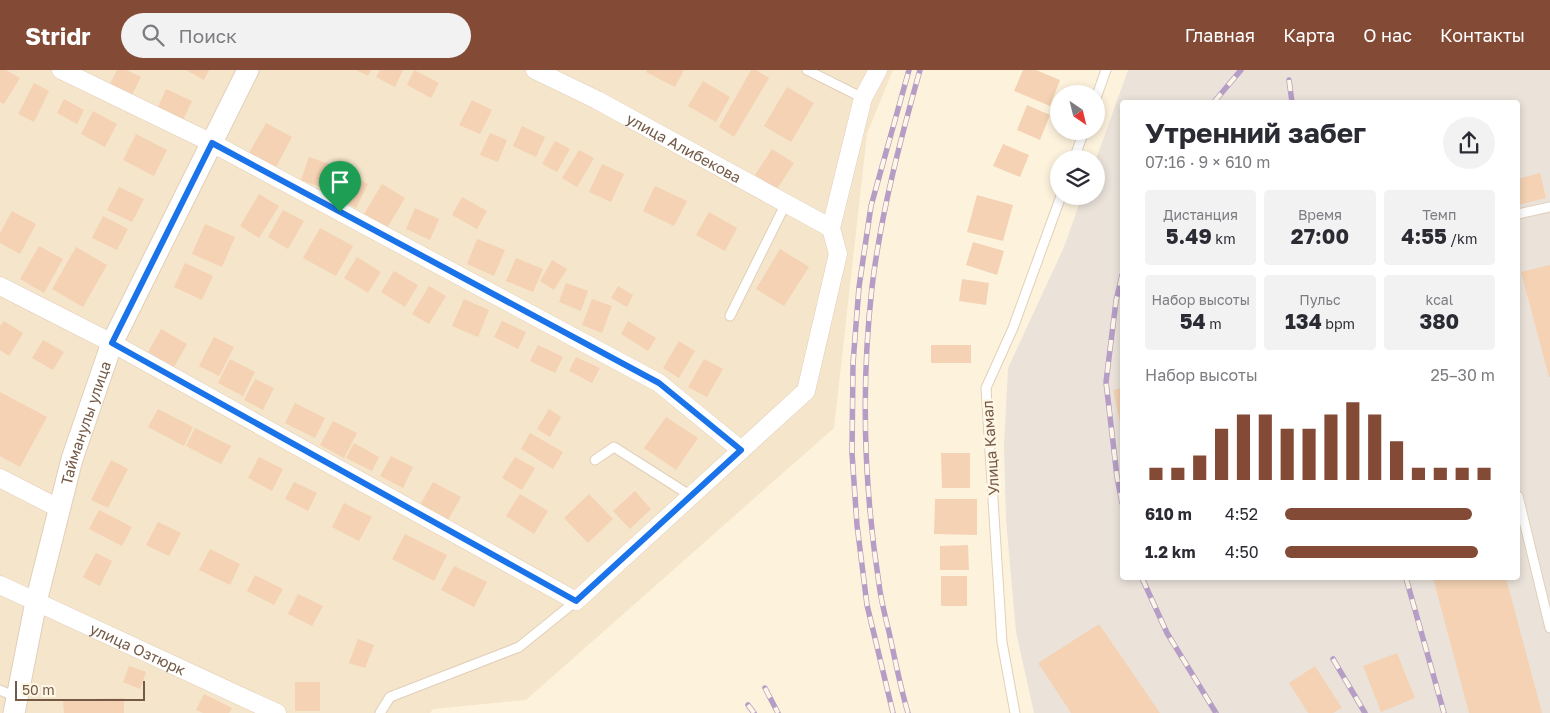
<!DOCTYPE html>
<html lang="ru">
<meta charset="utf-8">
<style>
body{margin:0;font-family:"Golos Text",sans-serif;background:#f2f2f3;color:#2b2b33;height:100vh;display:flex;flex-direction:column;font-size:19px;white-space:nowrap}
*{box-sizing:border-box;margin:0}
p{font-size:16px;color:#7c7c81}
.icon{flex:none;width:28px;height:28px;fill:none;stroke:currentColor;stroke-width:2;stroke-linecap:round;stroke-linejoin:round}
.map{position:relative;flex:1;overflow:hidden}
.panel{position:absolute;left:1120px;top:30px;width:400px;height:480px;display:flex;flex-direction:column;background:#fff;border-radius:5px;box-shadow:0 2px 8px #0003}
.panel>*{flex:none}
.needle{width:32px;rotate:145deg}
.buttons{position:absolute;left:1050px;top:15px;display:grid;gap:10px}
.buttons a{display:grid;place-items:center;width:55px;height:55px;border-radius:50%;background:#fff;box-shadow:0 2px 8px #0003;font-size:25px}
.scale{position:absolute;left:15px;bottom:12px;width:130px;box-sizing:border-box;padding-left:5px;border:2px solid #745945;border-top:0;font-size:14px;line-height:18px;white-space:nowrap;color:#745945;-webkit-text-stroke:4px #fff7e5;paint-order:stroke}
.pin{position:absolute;display:grid;place-items:center;width:42px;height:42px;color:#fff;margin:-51px -21px;border-radius:50% 50% 50% 0;rotate:-45deg;box-shadow:0 0 5px #0007}
.pin .icon{rotate:45deg}
.round{display:grid;place-items:center;flex:none;width:52px;height:52px;border-radius:26px;background:#f2f2f3}
.headline{display:flex;align-items:center;justify-content:space-between;height:85px;padding:0 25px}
h1{font-size:28px;font-weight:700;line-height:38px}
.figures{display:grid;grid-template-columns:repeat(3,1fr);gap:8px;height:85px;padding:5px 25px}
.figures div{display:grid;align-content:center;border-radius:5px;background:#f2f2f3;text-align:center}
.figures b{font-size:21px;font-weight:700}
.figures small{font-size:14px;font-weight:400}
.figures p{font-size:14px}
.chart{height:140px;padding:10px 25px}
.chart p{display:flex;justify-content:space-between}
.chart svg{width:100%;height:90px;margin-top:5px;stroke:#834a36;stroke-width:6}
ul{padding:0 25px;list-style:none;font-size:16px}
li{display:grid;grid-template-columns:80px 60px 1fr;align-items:center;height:38px}
li i{height:12px;border-radius:6px;background:#834a36}
header{display:flex;align-items:center;gap:30px;box-sizing:border-box;height:70px;padding:0 25px;background:#834a36;color:#fff}
header strong{font-size:24px}
nav{display:flex;gap:28px;margin-inline-start:auto;font-size:18px}
.search{width:350px;height:45px;background:#f2f2f3;display:flex;align-items:center;gap:12px;box-sizing:border-box;padding:0 18px;border-radius:28px;color:#7c7c81;font-size:19px}
.map>svg:first-child{display:block}
.residential{fill:#f5e5cb}
.industrial{fill:#ebe3da;fill-rule:evenodd}
.building{fill:#f4d2b3}
.lines{fill:none;stroke-linecap:round;stroke-linejoin:round}
.service-casing{stroke:#e1cfb9;stroke-width:11}
.minor-casing{stroke:#e1cfb9;stroke-width:19}
.tertiary-casing{stroke:#e1cfb9;stroke-width:23}
.service{stroke:#fff;stroke-width:9}
.minor{stroke:#fff;stroke-width:18}
.tertiary{stroke:#fff;stroke-width:21}
.rail-casing{stroke:#b69dc6;stroke-width:5.5}
.rail{stroke:#fff7e5;stroke-width:4;stroke-dasharray:11;stroke-linecap:butt}
.route-casing{stroke:#fff;stroke-width:10}
.route{stroke:#1a73e8;stroke-width:6}
.labels{text-anchor:middle;dominant-baseline:central;stroke-width:5;stroke-linejoin:round;paint-order:stroke}
.street-label{font-size:15px;fill:#745945;stroke:#fff7e5}
</style>
<header>
<strong>Stridr</strong>
<div class="search"><svg class="icon" aria-label="search" viewBox="0 0 24 24"><circle cx="10" cy="10" r="6"/><path d="M15 15l6 6"/></svg>Поиск</div>
<nav><a>Главная</a><a>Карта</a><a>О нас</a><a>Контакты</a></nav>
</header>
<div class="map">
<svg width="1550" height="643" viewBox="0 0 1550 643">
<rect width="100%" height="100%" fill="#fdf3dd"/>
<path class="residential" d="M0 0H893L867 64 834 358 526 630 433 639 430 643H0Z"/>
<path class="industrial" d="M1128 0H1550V643H1034L1016 562 1006 450 1004 375 1008 298 1064 177 1082 126H1096V89ZM1122 32H1518V508H1122Z"/>
<path class="building" d="M0 0H6L20 8 4 34 0 32Z
M117 0H126L141 7 132 25 110 14Z
M186 0H209L204 10Z
M356 0H371L368 6Z
M380 0H403L395 17 376 7Z
M414 0 439 13 431 28 407 15Z
M647 0H684L675 17 646 2Z
M751 0H756L769 8 734 67 719 57Z
M1023 0H1036L1060 10 1050 36 1014 21Z
M703 11 730 27 716 52 688 36Z
M34 13 49 21 34 52 18 44Z
M787 17 814 33 791 72 764 56Z
M166 19 192 31 183 50 157 39Z
M64 29 84 40 77 54 57 43Z
M472 30 492 40 480 64 459 55Z
M1027 35 1050 45 1040 70 1017 60Z
M93 41 117 54 105 77 81 64Z
M266 53 292 67 276 97 249 83Z
M522 56 545 67 536 87 513 76Z
M490 63 507 70 498 92 480 85Z
M136 64 167 80 154 106 123 90Z
M555 71 570 79 557 102 542 94Z
M1003 74 1029 85 1020 107 993 96Z
M772 79 794 93 777 119 755 105Z
M579 80 594 88 577 117 562 108Z
M309 87 332 95 323 118 301 110Z
M602 94 624 104 611 132 589 122Z
M342 101 368 114 356 138 330 124Z
M1540 103 1546 128 1518 135V109Z
M382 114 405 128 387 158 364 144Z
M655 116 687 131 674 156 643 141Z
M119 117 144 129 132 152 107 140Z
M259 124 279 136 259 168 240 156Z
M977 125 1013 135 1003 171 967 162Z
M462 127 487 141 477 159 452 145Z
M415 138 439 149 430 170 406 159Z
M283 140 304 151 288 179 268 167Z
M12 141 36 154 20 184 0 173V163Z
M709 142 737 158 725 181 696 165Z
M103 146 128 159 117 180 92 168Z
M205 154 235 167 222 197 192 184Z
M320 158 353 176 336 206 303 188Z
M477 169 505 180 494 206 467 194Z
M973 172 1004 181 997 205 966 195Z
M39 176 63 189 44 223 20 209Z
M76 177 107 195 83 237 52 219Z
M780 179 809 197 784 236 756 219Z
M357 187 381 202 368 223 344 208Z
M516 188 543 199 533 222 506 211Z
M552 190 567 199 554 220 540 211Z
M185 193 213 206 202 230 174 217Z
M1550 195V307H1549L1521 202Z
M394 201 418 215 405 237 381 222Z
M962 209 989 213 986 235 959 231Z
M566 213 588 221 581 241 559 232Z
M429 216 446 226 429 254 412 244Z
M618 216 633 225 627 237 611 228Z
M464 229 489 240 478 267 452 256Z
M592 229 612 236 602 263 582 255Z
M4 251 23 263 9 286 0 280V256Z
M502 251 526 262 518 279 494 267Z
M628 251 656 268 648 281 621 264Z
M161 259 187 274 174 297 148 282Z
M214 267 234 277 219 306 199 296Z
M43 270 64 282 53 300 32 288Z
M679 271 695 281 679 308 663 298Z
M538 275 563 287 555 303 530 291Z
M931 275H971V293H931Z
M576 287 600 298 592 313 569 301Z
M230 289 255 302 243 326 218 313Z
M704 289 723 299 707 327 688 317Z
M255 309 274 318 263 340 244 330Z
M1122 318V362L1113 320Z
M0 322 47 347 20 397 0 386Z
M295 333 325 348 315 368 285 353Z
M158 339 193 357 184 376 148 357Z
M549 339 561 347 550 367 537 359Z
M666 347 698 368 676 400 644 378Z
M333 351 357 363 344 388 320 375Z
M195 358 231 376 221 394 186 376Z
M530 363 563 382 553 399 521 379Z
M354 373 379 387 372 401 346 388Z
M941 383H970V418H942Z
M391 386 413 397 403 418 380 406Z
M259 387 283 399 272 421 248 408Z
M515 387 535 398 522 420 502 408Z
M111 390 128 399 108 438 91 430Z
M294 412 317 423 308 441 285 429Z
M433 412 461 427 448 450 420 435Z
M635 421 651 439 630 459 613 441Z
M520 424 548 441 534 464 506 446Z
M589 424 613 449 588 473 564 448Z
M935 429H977V465L934 464Z
M344 433 372 447 359 471 332 457Z
M99 440 132 457 122 476 89 459Z
M158 452 181 463 169 486 146 475Z
M405 464 447 485 434 511 392 489Z
M968 475 969 500H940V476Z
M210 479 240 494 230 515 199 500Z
M96 483 112 491 100 516 83 507Z
M454 496 487 512 474 537 441 520Z
M255 505 283 519 274 535 247 521Z
M941 506H967V536H941Z
M1433 508H1506L1542 643H1469Z
M298 524 323 536 312 556 288 544Z
M1099 554 1160 643H1071L1038 593Z
M358 569 374 575 365 598 349 593Z
M1397 583 1415 628 1381 642 1363 596Z
M129 596 146 602 140 619 123 612Z
M1315 596 1342 638 1333 643H1308L1289 613Z
M295 612H320V641H295Z
M204 624 232 638 229 643H203L196 640Z
M124 628V643H64L63 630Z"/>
<g class="lines">
<defs>
<path id="service" d="M807 0 863 28
M1096 28 1106 0
M1074 89 1084 61
M1518 144 1550 137
M730 246 786 133
M595 390 614 377 691 426
M1518 426 1550 558
M0 620 16 627
M380 643 390 627 519 577 576 531
M1015 643 1002 572 986 318 1013 258 1061 126"/>
<g id="minor">
<path d="M61 0 212 73 659 313 741 380"/>
<path id="s1" d="M535 0 597 30 831 158"/>
<path d="M0 216 112 273 576 531 806 321 838 184 831 158 863 28 878 0"/>
<path d="M0 408 60 439"/>
<path id="s2" d="M0 515 277 643"/>
</g>
<g id="tertiary">
<path id="s3" d="M14 643 36 532 72 389 112 273 248 0"/>
</g>
</defs>
<use href="#service" class="service-casing"/>
<use href="#minor" class="minor-casing"/>
<use href="#tertiary" class="tertiary-casing"/>
<use href="#service" class="service"/>
<use href="#minor" class="minor"/>
<use href="#tertiary" class="tertiary"/>
<defs>
<path id="rail" d="M1289 10 1292 32
M1214 32 1241 0
M1122 205 1116 231 1106 312 1117 407 1122 433
M1142 508 1167 563 1216 643
M1406 508 1444 643
M1333 589 1365 643
M765 618 778 643
M748 635 754 643
M893 643 867 535 857 455 852 383 853 293 859 217 871 136 909 0
M908 643C900 616 895 589 889 562 885 546 881 530 879 514 864 417 861 315 872 217 881 143 900 71 920 0"/>
</defs>
<use href="#rail" class="rail-casing"/>
<use href="#rail" class="rail"/>
</g>
<g class="lines">
<defs>
<path id="route" d="M212 73 659 313 741 380 576 531 112 273Z"/>
</defs>
<use href="#route" class="route-casing"/>
<use href="#route" class="route"/>
</g>
<g class="labels">
<g class="street-label">
<text stroke="none"><textPath href="#s1" startOffset="168">улица Алибекова</textPath></text>
<text stroke="none"><textPath href="#s3" startOffset="299">Тайманулы улица</textPath></text>
<text transform="translate(990 378) rotate(-94)">Улица Камал</text>
<text stroke="none"><textPath href="#s2" startOffset="152">улица Озтюрк</textPath></text>
</g>
</g>
</svg>
<div class="buttons">
<a><svg class="needle" viewBox="-14 -14 28 28"><path d="M0-13l5 13h-10z" fill="#e53935"/><path d="M0 13l5-13h-10z" fill="#7c7c81"/></svg></a>
<a><svg class="icon" aria-label="layers" viewBox="0 0 24 24"><path d="M12 4l9 5-9 5-9-5zM3 14l9 5 9-5"/></svg></a>
</div>
<div class="scale">50 m</div>
<div class="pin" style="left:340px;top:142px;background:#1e9e55"><svg class="icon" aria-label="arrive" viewBox="0 0 24 24"><path d="M6 21V4h12l-3 4 3 4H6"/></svg></div>
<section class="panel">
<div class="headline"><div><h1>Утренний забег</h1><p>07:16 · 9 × 610 m</p></div><a class="round"><svg class="icon" aria-label="share" viewBox="0 0 24 24"><path d="M12 15V3M7 8l5-5 5 5M5 13v7h14v-7"/></svg></a></div>
<div class="figures">
<div><p>Дистанция</p><b>5.49<small> km</small></b></div>
<div><p>Время</p><b>27:00</b></div>
<div><p>Темп</p><b>4:55<small> /km</small></b></div>
</div>
<div class="figures">
<div><p>Набор высоты</p><b>54<small> m</small></b></div>
<div><p>Пульс</p><b>134<small> bpm</small></b></div>
<div><p>kcal</p><b>380</b></div>
</div>
<div class="chart"><p><span>Набор высоты</span>25–30 m</p>
<svg viewBox="0 0 160 44" preserveAspectRatio="none"><path d="M5 44V38M15 44V38M25 44V32M35 44V19M45 44V12M55 44V12M65 44V19M75 44V19M85 44V12M95 44V6M105 44V12M115 44V25M125 44V38M135 44V38M145 44V38M155 44V38"/></svg>
</div>
<ul>
<li><b>610 m</b>4:52<i style="width:89%"></i></li>
<li><b>1.2 km</b>4:50<i style="width:92%"></i></li>
</ul>
</section>
</div>
